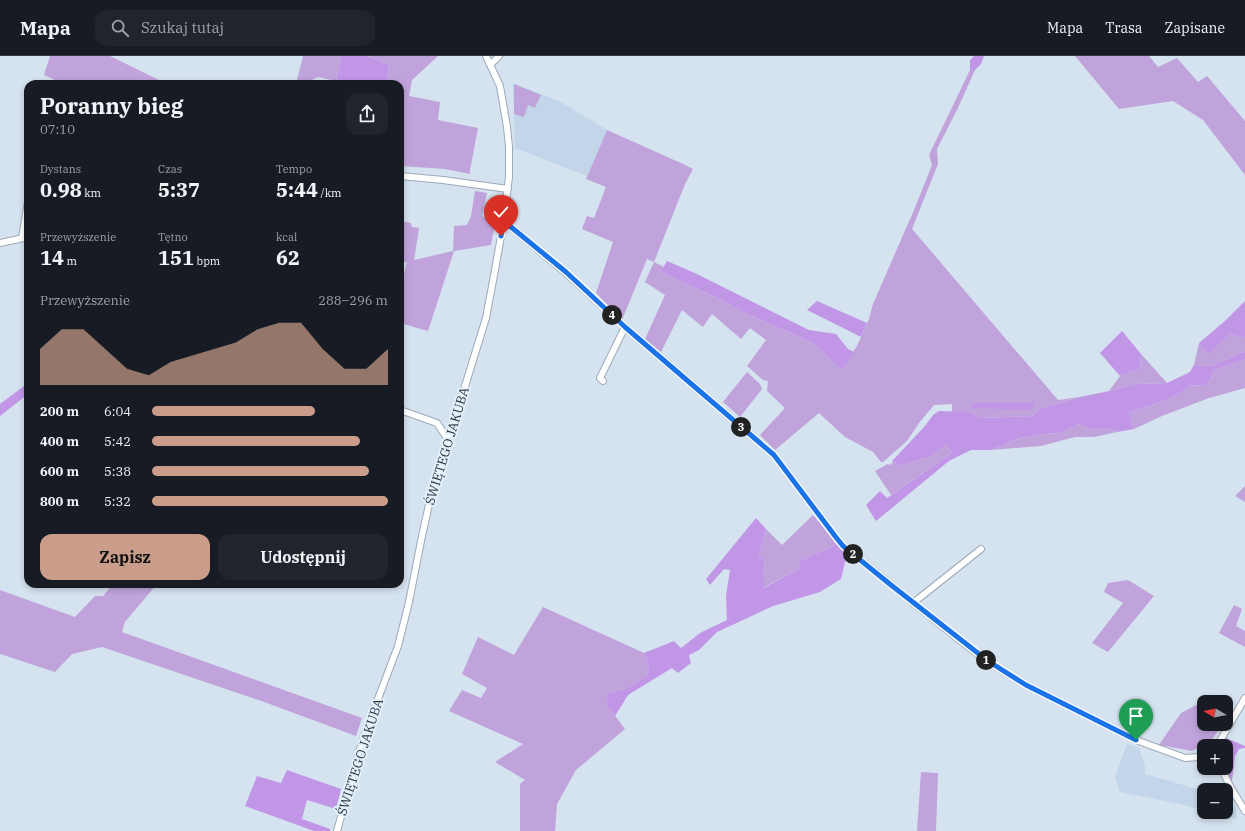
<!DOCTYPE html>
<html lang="pl">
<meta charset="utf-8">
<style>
body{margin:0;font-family:"IBM Plex Serif",serif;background:#20242c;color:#f1f3f6;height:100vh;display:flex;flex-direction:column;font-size:15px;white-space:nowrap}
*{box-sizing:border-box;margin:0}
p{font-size:13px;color:#9ea1a6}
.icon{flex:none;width:22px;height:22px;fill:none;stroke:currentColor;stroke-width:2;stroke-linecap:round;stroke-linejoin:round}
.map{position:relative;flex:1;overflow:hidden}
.sheet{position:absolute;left:24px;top:24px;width:380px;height:508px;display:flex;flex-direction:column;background:#171b24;border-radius:12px;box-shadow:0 2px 6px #0003}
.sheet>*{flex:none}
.needle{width:26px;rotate:280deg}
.tools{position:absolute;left:1197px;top:639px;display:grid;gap:8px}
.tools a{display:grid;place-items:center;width:36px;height:36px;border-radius:8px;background:#171b24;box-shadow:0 2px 6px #0003;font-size:20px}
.pin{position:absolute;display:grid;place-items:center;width:34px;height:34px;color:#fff;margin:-41px -17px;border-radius:50% 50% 50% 0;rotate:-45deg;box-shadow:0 0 4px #0007}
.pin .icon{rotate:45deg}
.km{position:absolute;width:20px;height:20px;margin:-10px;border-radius:50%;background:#222;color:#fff;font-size:11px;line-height:20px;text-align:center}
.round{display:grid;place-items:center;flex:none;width:42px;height:42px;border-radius:12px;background:#20242c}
.head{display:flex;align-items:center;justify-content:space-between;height:68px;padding:0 16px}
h1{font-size:22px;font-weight:800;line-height:30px}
.figures{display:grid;grid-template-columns:repeat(3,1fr);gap:6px;height:68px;padding:4px 16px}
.figures div{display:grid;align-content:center}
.figures b{font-size:20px;font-weight:800}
.figures small{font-size:11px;font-weight:400}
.figures p{font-size:11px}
.chart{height:112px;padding:8px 16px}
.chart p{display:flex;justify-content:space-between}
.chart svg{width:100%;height:72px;margin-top:4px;fill:#c99d89;opacity:.7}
.primary-button{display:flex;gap:8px;margin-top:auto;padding:8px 16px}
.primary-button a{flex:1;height:46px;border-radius:12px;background:#c99d89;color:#111;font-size:16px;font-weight:800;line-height:46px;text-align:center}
.primary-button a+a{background:#20242c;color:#f1f3f6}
ul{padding:0 16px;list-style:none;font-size:13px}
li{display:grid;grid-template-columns:64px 48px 1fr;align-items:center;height:30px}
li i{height:10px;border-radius:5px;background:#c99d89}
header{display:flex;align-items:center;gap:24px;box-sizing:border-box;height:56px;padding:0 20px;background:#171b24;border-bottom:1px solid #363941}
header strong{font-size:19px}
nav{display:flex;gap:22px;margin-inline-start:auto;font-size:14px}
.search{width:280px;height:36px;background:#20242c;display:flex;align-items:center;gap:10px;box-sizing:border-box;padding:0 14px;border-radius:12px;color:#9ea1a6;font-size:15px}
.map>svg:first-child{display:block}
.built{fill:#c3d6e9}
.green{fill:#c0a3db}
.forest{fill:#c196e7}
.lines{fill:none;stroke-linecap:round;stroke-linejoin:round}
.minor-casing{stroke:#9eaab6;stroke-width:8}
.minor{stroke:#fff;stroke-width:6}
.route-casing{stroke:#fff;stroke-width:8}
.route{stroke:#1a73e8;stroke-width:5}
.labels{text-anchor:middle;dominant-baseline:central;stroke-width:4;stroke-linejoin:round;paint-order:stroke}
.street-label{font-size:13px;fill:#2f3439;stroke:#e2effc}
</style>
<header>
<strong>Mapa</strong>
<div class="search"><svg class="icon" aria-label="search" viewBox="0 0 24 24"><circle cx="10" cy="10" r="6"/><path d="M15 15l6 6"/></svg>Szukaj tutaj</div>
<nav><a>Mapa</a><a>Trasa</a><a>Zapisane</a></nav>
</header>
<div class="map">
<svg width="1245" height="775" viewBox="0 0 1245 775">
<rect width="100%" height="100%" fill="#d5e2ef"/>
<path class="built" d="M513 27 561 46 607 74 587 120 515 92Z
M1127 688 1139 692 1145 710V718L1204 735V754L1180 748 1120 736 1115 721Z
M1226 748 1236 750V763L1211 756H1226Z"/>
<path class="green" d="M50 0H110L167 28H63L44 19Z
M303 0H341L336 25 318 21 304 28H296Z
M367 0H438L412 24 409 40 440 46 438 64 478 72 470 114V118L445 113 400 110V100L402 87 400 86V28H386L389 9Z
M1075 0H1149L1158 11 1177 2 1198 26 1207 20 1245 65V119L1203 64 1173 45 1119 53Z
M970 14H975L958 52 937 93 938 108 912 173 1058 344 1080 341 1039 353 1032 360 982 362 969 356H952V348L934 349 919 367 907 385 883 406H881L873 396 845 381 819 357 775 394 760 379 785 352 767 335 768 325 763 324 747 310 766 284 750 272 741 283 712 258 703 271 682 254 661 296 645 283 665 239 645 226 654 206 647 203 622 264 596 237 613 186 582 173 587 160 594 162 606 131 586 123 607 74 683 108 693 113 685 128 654 206 664 211 661 216 717 242 745 257 813 287 842 314 858 288 869 263 873 248 914 154 932 109 929 99Z
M514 28 541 39 535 52 528 49 524 61 514 58Z
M475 135 487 137 482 160 490 164V165L495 168 491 189 454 195 428 275 400 267V233L407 206 400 207V165L411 167 412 171 419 172 414 204 453 195 454 170 467 169 471 160Z
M1230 278 1245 282V295L1212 310 1194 309 1199 287 1209 297Z
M1141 298 1167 327 1135 328 1119 333 1109 335 1120 320 1140 313Z
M1245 303V332L1209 342 1162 360 1134 373 1129 357 1174 341 1192 329 1207 330 1214 315Z
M747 316 760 328 762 333 740 361 723 346Z
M1079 368 1093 374 1109 372 1117 376 1094 381H1075L1041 390 991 394 1019 382 1051 377 1057 378Z
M946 389 952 397 891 439 875 415 888 408 890 409 893 406 899 410 931 400Z
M1245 430V446L1235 440Z
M813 459 837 488 800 505V512L763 532V516L765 503 759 500 766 473 782 489Z
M1128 524 1154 540 1108 596 1092 587 1123 547 1104 536 1108 527Z
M113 528H157L125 566 122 576 362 662 356 680 267 647 102 591 72 598 55 616 0 598V534L75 561 95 540H103Z
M1234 549 1242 553 1236 570 1245 575V591L1219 577Z
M543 551 644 597 649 608 647 620 625 633 608 637 606 648 625 673 576 714 557 748 555 775H520V728L525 724 495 706 523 688 449 655 462 634 481 642 487 632 462 618 478 581 514 599Z
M1196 649 1204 654V668H1223L1210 686 1192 695 1159 689 1181 657Z
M921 716 938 717 936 775H917Z"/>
<path class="forest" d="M341 0H367L389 9 386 28H345L336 25Z
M974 0H984L981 8 975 14H970V4Z
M667 205 697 218 809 274 836 278 848 293 854 296 842 314 813 287 745 257 717 242 661 216Z
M817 245 867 267 861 281 807 254Z
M1245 245V282L1230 278 1209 298 1199 287 1226 264Z
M1122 275 1141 298 1140 313 1120 320 1100 297Z
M1245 295V303L1214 315 1207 330 1192 329 1174 341 1129 357 1134 373 1117 376 1109 372 1093 374 1079 368 1057 378 1051 377 1019 382 991 394H971L949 405 876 465 866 449 880 435 887 442 952 397 946 389 931 400 899 410 892 405 925 370 933 359 939 355 969 356 982 362 1032 360 1039 353 1080 341 1119 333 1135 328 1167 327 1190 316 1194 309 1212 310Z
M28 327V338L0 360V348Z
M972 347H1033L1034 352 1026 354 971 352Z
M756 462 766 473 759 500 765 503 763 516 764 532 800 512V505L837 488 847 498 841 523 820 536 773 550 717 576 699 594 689 599 691 607 678 617 672 612 628 639 615 660 606 648 608 637 625 633 647 620 649 608 644 597 674 585 681 592 700 577 727 564 726 540 730 514 724 513 710 529 706 523Z
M1226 682 1245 690V692L1239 693 1235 700 1232 725 1224 712H1226V690H1222Z
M287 714 341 733 336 753 307 744 302 763 330 773V775H314L245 750 257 720 281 727Z"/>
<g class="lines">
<defs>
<path id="minor" d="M491 8 499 0
M400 120 443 124 508 133
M503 169 511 171 566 217 625 271 774 399 835 480 843 490 957 582 987 605 1026 629 1136 684 1185 702 1198 701 1204 700
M22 182 28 146
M0 187 28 181
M603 325 600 322 625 271
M400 354 437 367 449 385
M913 547 981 493
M1217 690 1245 642
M1221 712 1231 732 1245 755
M337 775 359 696 370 664 398 590 409 546 422 480 430 444 486 262 495 214 503 169 509 121V91L507 71 500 30 486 0"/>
</defs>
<use href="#minor" class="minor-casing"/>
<use href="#minor" class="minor"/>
</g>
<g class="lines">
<defs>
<path id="route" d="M501 180 503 169 511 171 566 216 625 271 774 399 835 480 843 490 891 529 988 605 1026 629 1136 684"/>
</defs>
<use href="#route" class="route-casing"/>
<use href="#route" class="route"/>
</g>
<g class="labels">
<g class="street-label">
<text transform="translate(447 390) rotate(-73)">ŚWIĘTEGO JAKUBA</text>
<text transform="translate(360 701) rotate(-72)">ŚWIĘTEGO JAKUBA</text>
</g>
</g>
</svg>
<div class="tools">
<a><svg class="needle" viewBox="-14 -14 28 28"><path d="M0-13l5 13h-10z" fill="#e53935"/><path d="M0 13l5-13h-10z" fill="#9ea1a6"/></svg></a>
<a>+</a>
<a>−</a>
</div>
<div class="pin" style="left:1136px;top:684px;background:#1e9e55"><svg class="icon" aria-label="arrive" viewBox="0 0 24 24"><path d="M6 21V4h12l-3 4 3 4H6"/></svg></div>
<div class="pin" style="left:501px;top:180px;background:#d93025"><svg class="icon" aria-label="check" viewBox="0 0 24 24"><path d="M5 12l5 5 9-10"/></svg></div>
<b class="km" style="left:986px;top:604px">1</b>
<b class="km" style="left:853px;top:498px">2</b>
<b class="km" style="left:741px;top:371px">3</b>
<b class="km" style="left:612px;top:259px">4</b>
<section class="sheet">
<div class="head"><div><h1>Poranny bieg</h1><p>07:10</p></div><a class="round"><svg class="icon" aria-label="share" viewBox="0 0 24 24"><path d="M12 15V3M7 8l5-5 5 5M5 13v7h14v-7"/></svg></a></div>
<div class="figures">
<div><p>Dystans</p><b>0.98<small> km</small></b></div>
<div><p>Czas</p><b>5:37</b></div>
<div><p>Tempo</p><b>5:44<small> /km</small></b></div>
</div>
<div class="figures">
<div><p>Przewyższenie</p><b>14<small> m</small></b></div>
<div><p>Tętno</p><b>151<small> bpm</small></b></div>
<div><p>kcal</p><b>62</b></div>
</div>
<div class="chart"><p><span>Przewyższenie</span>288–296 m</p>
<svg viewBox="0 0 160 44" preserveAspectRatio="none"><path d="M0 44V22L10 10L20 10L30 22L40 34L50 38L60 30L70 26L80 22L90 18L100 10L110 6L120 6L130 22L140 34L150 34L160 22V44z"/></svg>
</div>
<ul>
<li><b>200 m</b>6:04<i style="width:69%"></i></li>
<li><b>400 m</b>5:42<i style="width:88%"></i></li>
<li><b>600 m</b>5:38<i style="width:92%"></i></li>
<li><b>800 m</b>5:32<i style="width:100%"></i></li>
</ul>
<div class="primary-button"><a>Zapisz</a><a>Udostępnij</a></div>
</section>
</div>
